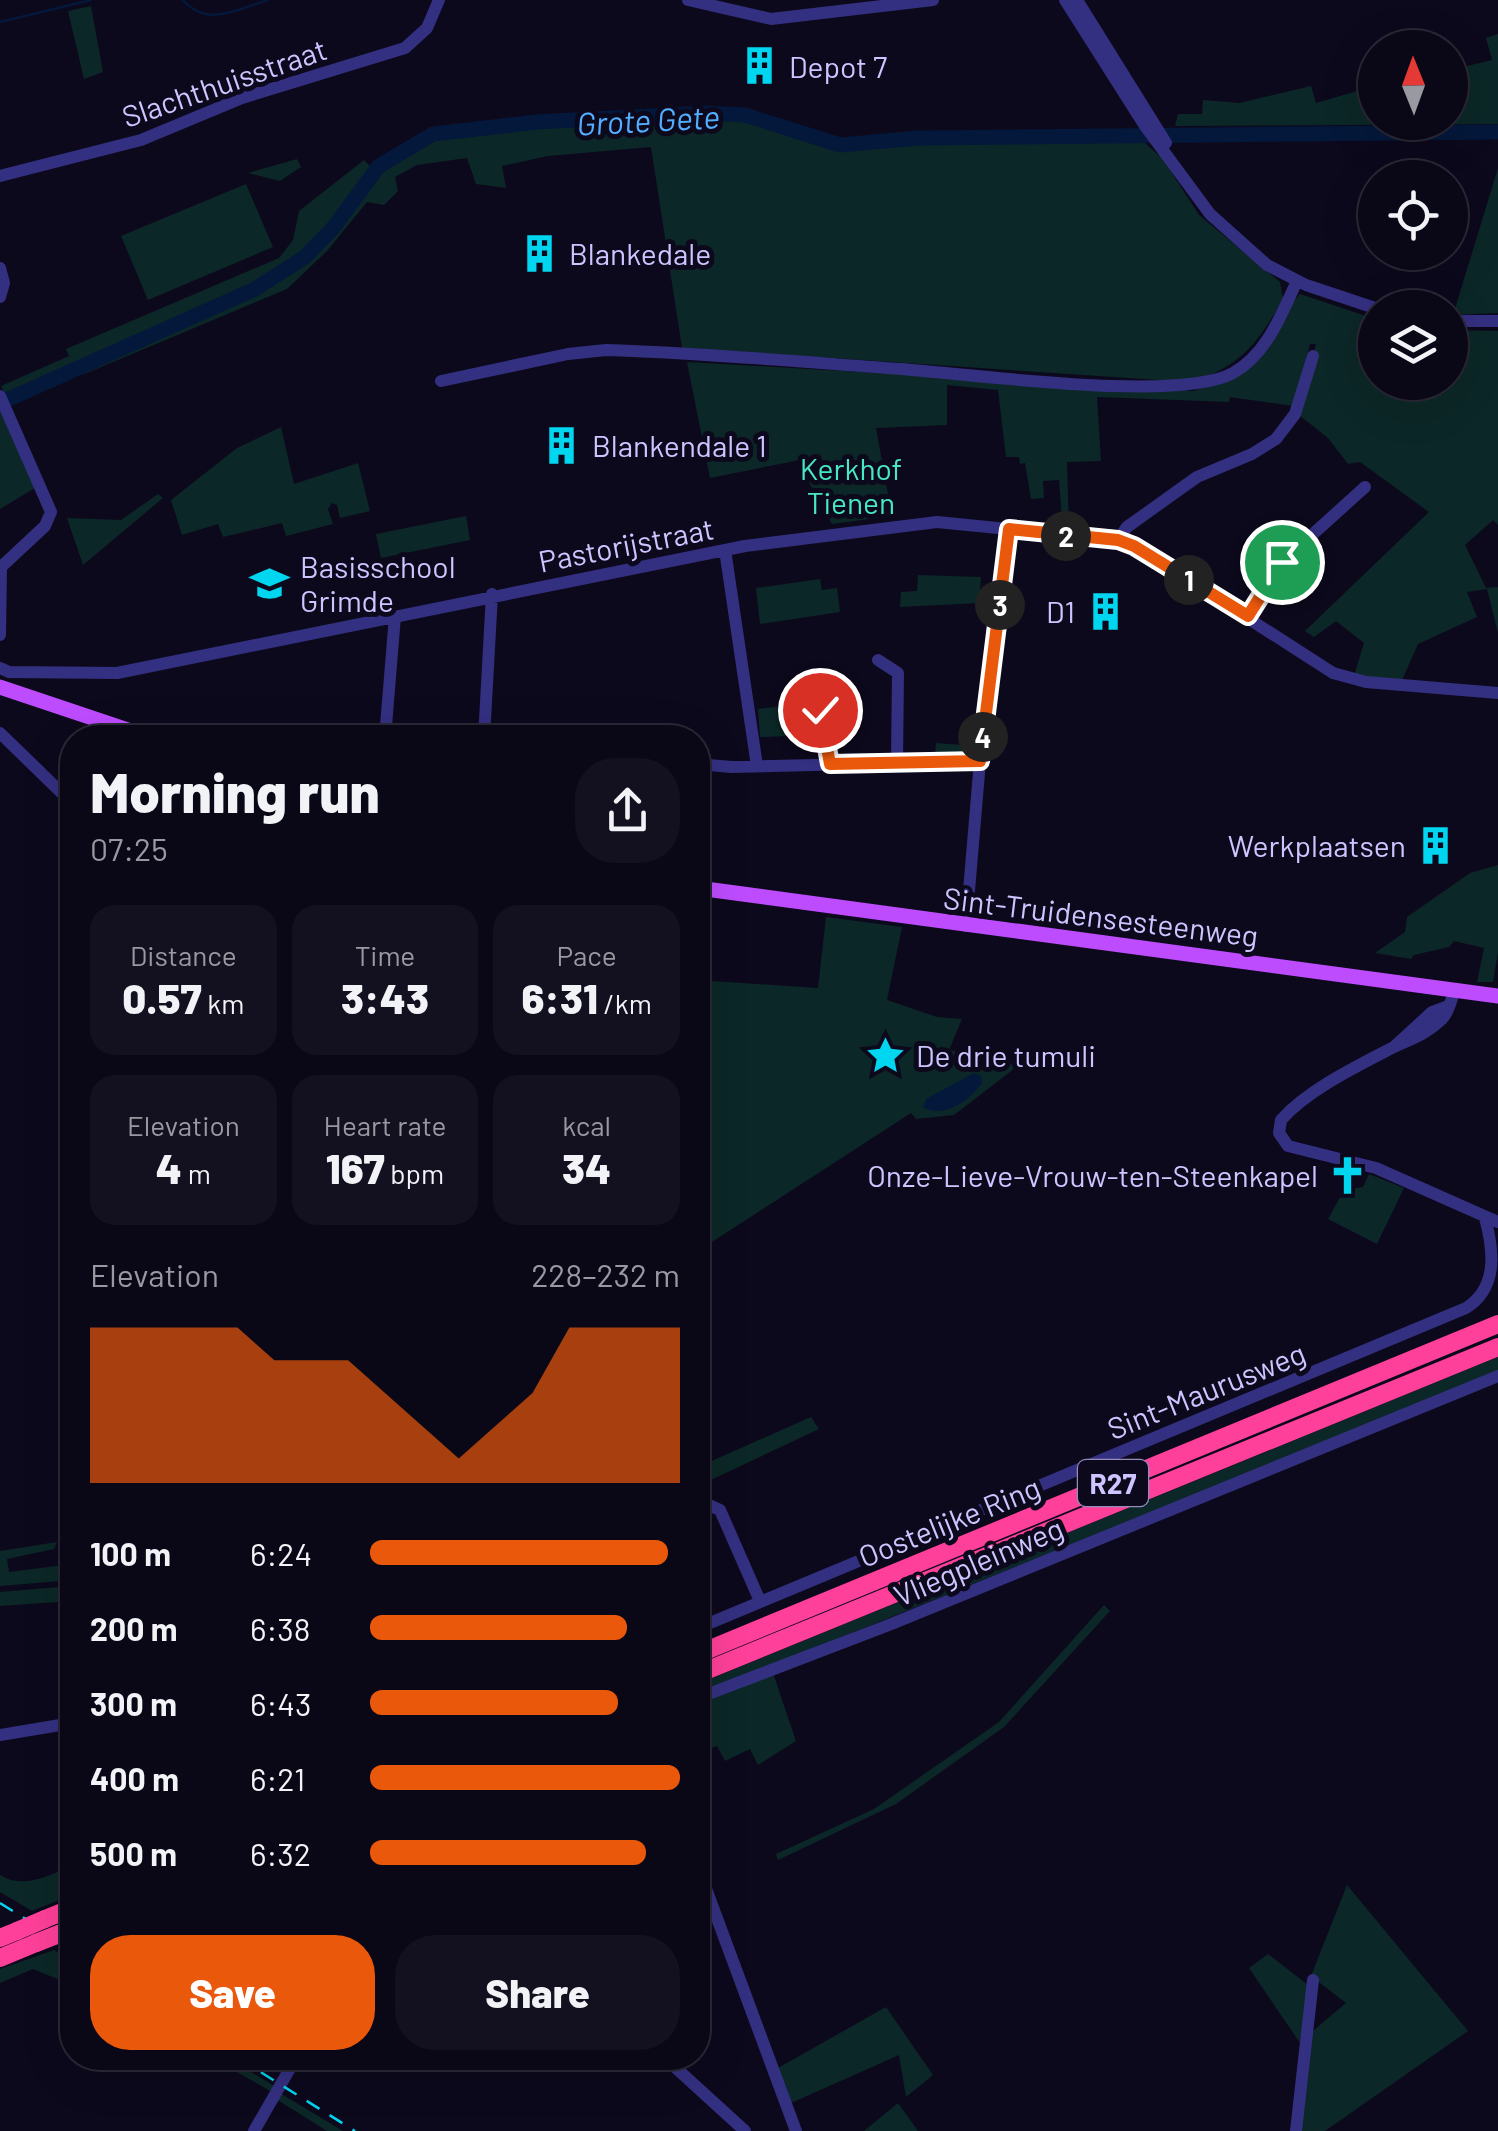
<!DOCTYPE html>
<meta charset="utf-8">
<style>
body{margin:0;font-family:Barlow,sans-serif;background:#13101f;color:#f1f3f6;height:100vh;display:flex;flex-direction:column;font-size:38px;white-space:nowrap}
*{box-sizing:border-box;margin:0}
p{font-size:32px;color:#9999a1}
.icon{flex:none;width:55px;height:55px;fill:none;stroke:currentColor;stroke-width:2;stroke-linecap:round;stroke-linejoin:round}
.map{position:relative;flex:1;overflow:hidden}
.panel{position:absolute;left:60px;top:725px;width:650px;height:1345px;display:flex;flex-direction:column;background:#0a0716;border-radius:40px;box-shadow:0 10px 40px #0002,0 0 0 2px #2a2835}
.panel>*{flex:none}
.needle{width:65px;rotate:359deg}
.fabs{position:absolute;left:1358px;top:30px;display:grid;gap:20px}
.fabs a{display:grid;place-items:center;width:110px;height:110px;border-radius:50%;background:#0a0716;box-shadow:0 10px 40px #0002,0 0 0 2px #2a2835;font-size:50px}
.pin{position:absolute;display:grid;place-items:center;width:85px;height:85px;color:#fff;margin:-42px;border:5px solid #fff;border-radius:50%;box-shadow:0 2px 10px #0007}
.km{position:absolute;width:50px;height:50px;margin:-25px;border-radius:50%;background:#222;color:#fff;font-size:28px;line-height:50px;text-align:center}
.round{display:grid;place-items:center;flex:none;width:105px;height:105px;border-radius:40px;background:#13101f}
.overview{display:flex;align-items:center;justify-content:space-between;height:170px;padding:0 30px}
h1{font-size:55px;font-weight:800;line-height:75px}
.metrics{display:grid;grid-template-columns:repeat(3,1fr);gap:15px;height:170px;padding:10px 30px}
.metrics div{display:grid;align-content:center;border-radius:25px;background:#13101f;text-align:center}
.metrics b{font-size:42px;font-weight:800}
.metrics small{font-size:28px;font-weight:400}
.metrics p{font-size:28px}
.chart{height:280px;padding:20px 30px}
.chart p{display:flex;justify-content:space-between}
.chart svg{width:100%;height:180px;margin-top:10px;fill:#ea580c;opacity:.7}
.action{display:flex;gap:20px;margin-top:auto;padding:20px 30px}
.action a{flex:1;height:115px;border-radius:40px;background:#ea580c;color:#fff;font-size:40px;font-weight:800;line-height:115px;text-align:center}
.action a+a{background:#13101f;color:#f1f3f6}
ul{padding:0 30px;list-style:none;font-size:32px}
li{display:grid;grid-template-columns:160px 120px 1fr;align-items:center;height:75px}
li i{height:25px;border-radius:12px;background:#ea580c}
.map>svg:first-child{display:block}
.green{fill:#0c2727}
.water{fill:#04183b}
.lines{fill:none;stroke-linecap:round;stroke-linejoin:round}
.stream{stroke:#04183b;stroke-width:2.5}
.river{stroke:#04183b;stroke-width:15}
.minor{stroke:#343081;stroke-width:12}
.major{stroke:#be4cff;stroke-width:15}
.highway{stroke:#ff409a;stroke-width:18}
.rail{stroke:#00d6f0;stroke-width:2.5;stroke-dasharray:15 12;stroke-linecap:butt}
.highway-bridge{stroke:#ff409a;stroke-width:18}
.route-casing{stroke:#fff;stroke-width:20}
.route{stroke:#ea580c;stroke-width:12}
.labels{text-anchor:middle;dominant-baseline:central;stroke-width:10;stroke-linejoin:round;paint-order:stroke}
.shield{fill:#0d091d;stroke:#938dbb;stroke-width:2.5}
.shield-label{font-size:28px;font-weight:bold;fill:#cdc5ff}
.poi-label{font-size:30px;fill:#cdc5ff;stroke:#0d091d;text-anchor:start}
.street-label{font-size:30px;fill:#cdc5ff;stroke:#0d091d}
.park-label{font-size:30px;fill:#47e9c2;stroke:#0d091d}
.water-label{font-size:32px;font-style:italic;fill:#53aeff;stroke:#0d091d}
</style>
<div class="map">
<svg width="1498" height="2131" viewBox="0 0 1498 2131">
<rect width="100%" height="100%" fill="#0d091d"/>
<path class="green" d="M91 6 103 72 84 79 68 11Z
M1498 34V124L1175 126 1178 114H1202L1203 100 1240 103 1311 86 1316 103 1364 89 1360 73 1375 69V122H1450V70L1492 60 1486 38Z
M704 113 745 115 840 145 919 138 1137 136 1163 159 1199 215 1280 282 1283 299C1259 342 1239 369 1189 382L682 348 651 147 548 156 502 166 506 188 476 184 467 158 417 165 395 177 398 191 384 205 367 202 327 251 287 289 82 375 78 365 6 396 1 386 69 356 66 349 279 258 293 240 299 211 364 160 370 166H379L433 134 537 122Z
M297 159 301 167 280 181 248 173Z
M1498 168V313L1453 315Z
M246 184 273 247 148 300 121 236Z
M1300 294 1375 319V382H1450V330L1498 331V525L1493 520 1465 545 1486 588 1498 587V633L1487 589 1467 592 1477 617 1418 644 1402 680 1354 676 1364 643 1336 621 1314 637 1305 631 1429 512 1360 462 1348 464 1328 438 1299 415 1316 344H1310L1294 406 1230 397 1229 402 1097 397 1101 461 1067 462 1069 531H1063L1059 480 1043 481 1044 498 1031 499 1025 463 1020 464 1019 457H1006L998 390 947 385V425L876 428 892 516 832 524 806 477 822 461 820 456 710 478 687 362 1193 391 1227 380Z
M0 411 35 488 0 509Z
M281 427 294 484 358 463 370 511 340 518 337 505 332 503 328 509 333 524 286 536 282 523 223 537 218 524 182 535 171 500 237 448Z
M158 494 163 498 83 565 67 518 121 520Z
M466 516 470 540 381 558 376 534Z
M918 575 981 577 979 603 900 607 901 592 917 591Z
M820 579 822 590 837 588 840 612 760 624 756 588Z
M806 703 819 735 760 737 758 709Z
M936 743 975 746 970 756H935Z
M1498 865V952L1493 982H1477L1484 948 1454 941 1449 947 1414 955 1411 959 1375 953 1405 932 1407 917 1470 873Z
M826 917 902 927 887 1000 937 1017 962 1019 949 1050 1019 1065 954 1115 916 1119 911 1113 698 1251V980L818 988Z
M1369 1174 1404 1188 1377 1244 1328 1219 1344 1190 1363 1187Z
M1498 1357V1372L698 1695V1684Z
M811 1417 819 1429 698 1486V1467Z
M57 1542 54 1549 7 1559 9 1572 72 1564V1580L0 1586V1551Z
M72 1586V1601L0 1606V1592Z
M1104 1605 1110 1611 1004 1727 896 1804 778 1860 776 1854 874 1809 999 1722Z
M773 1673 796 1741 758 1765 750 1749 725 1761 717 1746 698 1752V1702Z
M72 1866V1895L32 1911 0 1892V1875C24 1890 49 1875 72 1866Z
M1347 1885 1468 2031 1325 2131H1298L1307 2036 1346 2003 1311 1976Z
M54 1950 72 1962V1985L33 1969 0 1983V1969Z
M1268 1954 1308 1985 1300 2043 1249 1968Z
M886 2007 933 2075 906 2097 899 2055 791 2103 778 2068Z
M212 2058H228L276 2087 272 2092Z
M280 2093 343 2131H327L276 2099Z
M898 2103 918 2131H864Z"/>
<path class="water" d="M974 1073 981 1076 982 1083C969 1101 944 1119 923 1107L926 1099Z"/>
<g class="lines">
<path class="stream" d="M183 0C207 28 238 9 268 0
M0 22 91 0"/>
<path class="river" d="M0 403 255 289 305 257 333 228 379 166 433 134 537 122 705 113 745 115 840 145 919 138 1498 132"/>
<path class="minor" d="M688 0 771 19 933 0
M1065 0 1145 126 1210 214 1267 265 1306 285 1375 308
M1077 0 1166 143
M0 176 141 140 242 98 405 48 427 28 439 0
M0 268 4 283 0 297
M1450 321H1498
M441 381 568 354 606 350C704 353 803 362 901 369 972 374 1179 403 1233 373 1267 354 1281 315 1297 281
M0 396 51 512 45 526 1 567 0 635
M1118 540 1127 527 1197 477 1252 454 1276 439 1295 414 1313 356
M725 550 757 766
M1248 617 1282 562 1365 487
M878 660 898 673 897 762
M0 668 9 672 117 673 745 546 937 522 1118 540 1162 563 1333 673 1366 682 1498 693
M821 710 830 764
M0 733 72 803
M385 738 395 616
M484 738 492 594
M698 755 709 765 731 767 980 761
M966 926 980 761 1009 529
M1454 991C1452 999 1448 1013 1442 1019 1425 1036 1407 1040 1388 1050 1353 1068 1307 1091 1281 1120L1279 1133 1288 1146 1376 1168 1498 1222
M1394 1047 1432 1012 1448 1006
M698 1508 709 1505 720 1510 760 1601
M698 1628 1466 1308C1498 1288 1494 1251 1485 1218
M698 1698 889 1625 1498 1376
M0 1735 72 1723
M698 1867 796 2131
M665 2058 745 2131
M254 2131 296 2058
M1296 2131 1313 1980"/>
<path class="major" d="M0 687 152 738
M698 888 1498 996"/>
<path class="highway" d="M698 1654 1498 1324
M698 1674 1498 1347
M45 1919 72 1908
M0 1938 17 1931
M0 1958 36 1943"/>
<path class="rail" d="M0 1903 72 1948
M238 2058 355 2131"/>
<path class="highway-bridge" d="M17 1931 45 1919
M36 1943 64 1932"/>
</g>
<g class="lines">
<defs>
<path id="route" d="M820 710 830 764 980 761 1009 529 1118 540 1134 546 1248 616 1282 562"/>
</defs>
<use href="#route" class="route-casing"/>
<use href="#route" class="route"/>
</g>
<defs>
<symbol id="building-bare" viewBox="-9 -9 18 18"><path d="M-4-6H4V6H1V3H-1V6H-4ZM-2.5-4.3h1.7v1.8h-1.7ZM.8-4.3h1.7v1.8H.8ZM-2.5-1h1.7V.8h-1.7ZM.8-1h1.7V.8H.8Z" fill="#00d6f0" stroke="#0d091d" stroke-width="2.5" paint-order="stroke"/></symbol>
<symbol id="school-bare" viewBox="-9 -9 18 18"><path d="M0-5L7-2L0 1L-7-2ZM-4 1L0 2.5L4 1V4Q0 6-4 4Z" fill="#00d6f0" stroke="#0d091d" stroke-width="2.5" paint-order="stroke"/></symbol>
<symbol id="sight-bare" viewBox="-9 -9 18 18"><path d="M0-6L1.8-2.2L6-1.7L2.9 1.2L3.7 5.4L0 3.3L-3.7 5.4L-2.9 1.2L-6-1.7L-1.8-2.2Z" fill="#00d6f0" stroke="#0d091d" stroke-width="2.5" paint-order="stroke"/></symbol>
<symbol id="church-bare" viewBox="-9 -9 18 18"><path d="M-1.2-6h2.4v3.5h3.3v2.4h-3.3V6h-2.4V-.1h-3.3v-2.4h3.3Z" fill="#00d6f0" stroke="#0d091d" stroke-width="2.5" paint-order="stroke"/></symbol>
</defs>
<g fill-rule="evenodd">
<use href="#building-bare" x="732" y="38" width="55" height="55"/>
<use href="#building-bare" x="512" y="226" width="55" height="55"/>
<use href="#building-bare" x="534" y="418" width="55" height="55"/>
<use href="#school-bare" x="242" y="556" width="55" height="55"/>
<use href="#building-bare" x="1078" y="584" width="55" height="55"/>
<use href="#building-bare" x="1408" y="818" width="55" height="55"/>
<use href="#sight-bare" x="858" y="1028" width="55" height="55"/>
<use href="#church-bare" x="1320" y="1148" width="55" height="55"/>
</g>
<g class="labels">
<rect class="shield" x="1078" y="1460" width="70" height="46" rx="8"/>
<g class="shield-label">
<text x="1113" y="1483">R27</text>
</g>
<g class="poi-label">
<text x="789" y="66">Depot 7</text>
<text x="569" y="253">Blankedale</text>
<text x="592" y="445">Blankendale 1</text>
<text x="300" y="566">Basisschool<tspan x="300" dy="34">Grimde</tspan></text>
<text x="1075" y="611" text-anchor="end">D1</text>
<text x="1406" y="845" text-anchor="end">Werkplaatsen</text>
<text x="916" y="1055">De drie tumuli</text>
<text x="1318" y="1175" text-anchor="end">Onze-Lieve-Vrouw-ten-Steenkapel</text>
</g>
<g class="street-label">
<text transform="translate(224 82) rotate(-19)">Slachthuisstraat</text>
<text transform="translate(626 544) rotate(-11)">Pastorijstraat</text>
<text transform="translate(1101 916) rotate(7)">Sint-Truidensesteenweg</text>
<text transform="translate(1206 1390) rotate(-22)">Sint-Maurusweg</text>
<text transform="translate(949 1521) rotate(-22)">Oostelijke Ring</text>
<text transform="translate(978 1561) rotate(-23)">Vliegpleinweg</text>
</g>
<g class="park-label">
<text x="851" y="468">Kerkhof<tspan x="851" dy="34">Tienen</tspan></text>
</g>
<g class="water-label">
<text transform="translate(648 119) rotate(-3)">Grote Gete</text>
</g>
</g>
</svg>
<div class="fabs">
<a><svg class="needle" viewBox="-14 -14 28 28"><path d="M0-13l5 13h-10z" fill="#e53935"/><path d="M0 13l5-13h-10z" fill="#9999a1"/></svg></a>
<a><svg class="icon" aria-label="locate" viewBox="0 0 24 24"><circle cx="12" cy="12" r="6"/><path d="M12 2v4M12 18v4M2 12h4M18 12h4"/></svg></a>
<a><svg class="icon" aria-label="layers" viewBox="0 0 24 24"><path d="M12 4l9 5-9 5-9-5zM3 14l9 5 9-5"/></svg></a>
</div>
<div class="pin" style="left:1282px;top:562px;background:#1e9e55"><svg class="icon" aria-label="arrive" viewBox="0 0 24 24"><path d="M6 21V4h12l-3 4 3 4H6"/></svg></div>
<div class="pin" style="left:820px;top:710px;background:#d93025"><svg class="icon" aria-label="check" viewBox="0 0 24 24"><path d="M5 12l5 5 9-10"/></svg></div>
<b class="km" style="left:1189px;top:580px">1</b>
<b class="km" style="left:1066px;top:536px">2</b>
<b class="km" style="left:1000px;top:605px">3</b>
<b class="km" style="left:983px;top:737px">4</b>
<section class="panel">
<div class="overview"><div><h1>Morning run</h1><p>07:25</p></div><a class="round"><svg class="icon" aria-label="share" viewBox="0 0 24 24"><path d="M12 15V3M7 8l5-5 5 5M5 13v7h14v-7"/></svg></a></div>
<div class="metrics">
<div><p>Distance</p><b>0.57<small> km</small></b></div>
<div><p>Time</p><b>3:43</b></div>
<div><p>Pace</p><b>6:31<small> /km</small></b></div>
</div>
<div class="metrics">
<div><p>Elevation</p><b>4<small> m</small></b></div>
<div><p>Heart rate</p><b>167<small> bpm</small></b></div>
<div><p>kcal</p><b>34</b></div>
</div>
<div class="chart"><p><span>Elevation</span>228–232 m</p>
<svg viewBox="0 0 160 44" preserveAspectRatio="none"><path d="M0 44V6L10 6L20 6L30 6L40 6L50 14L60 14L70 14L80 22L90 30L100 38L110 30L120 22L130 6L140 6L150 6L160 6V44z"/></svg>
</div>
<ul>
<li><b>100 m</b>6:24<i style="width:96%"></i></li>
<li><b>200 m</b>6:38<i style="width:83%"></i></li>
<li><b>300 m</b>6:43<i style="width:80%"></i></li>
<li><b>400 m</b>6:21<i style="width:100%"></i></li>
<li><b>500 m</b>6:32<i style="width:89%"></i></li>
</ul>
<div class="action"><a>Save</a><a>Share</a></div>
</section>
</div>
